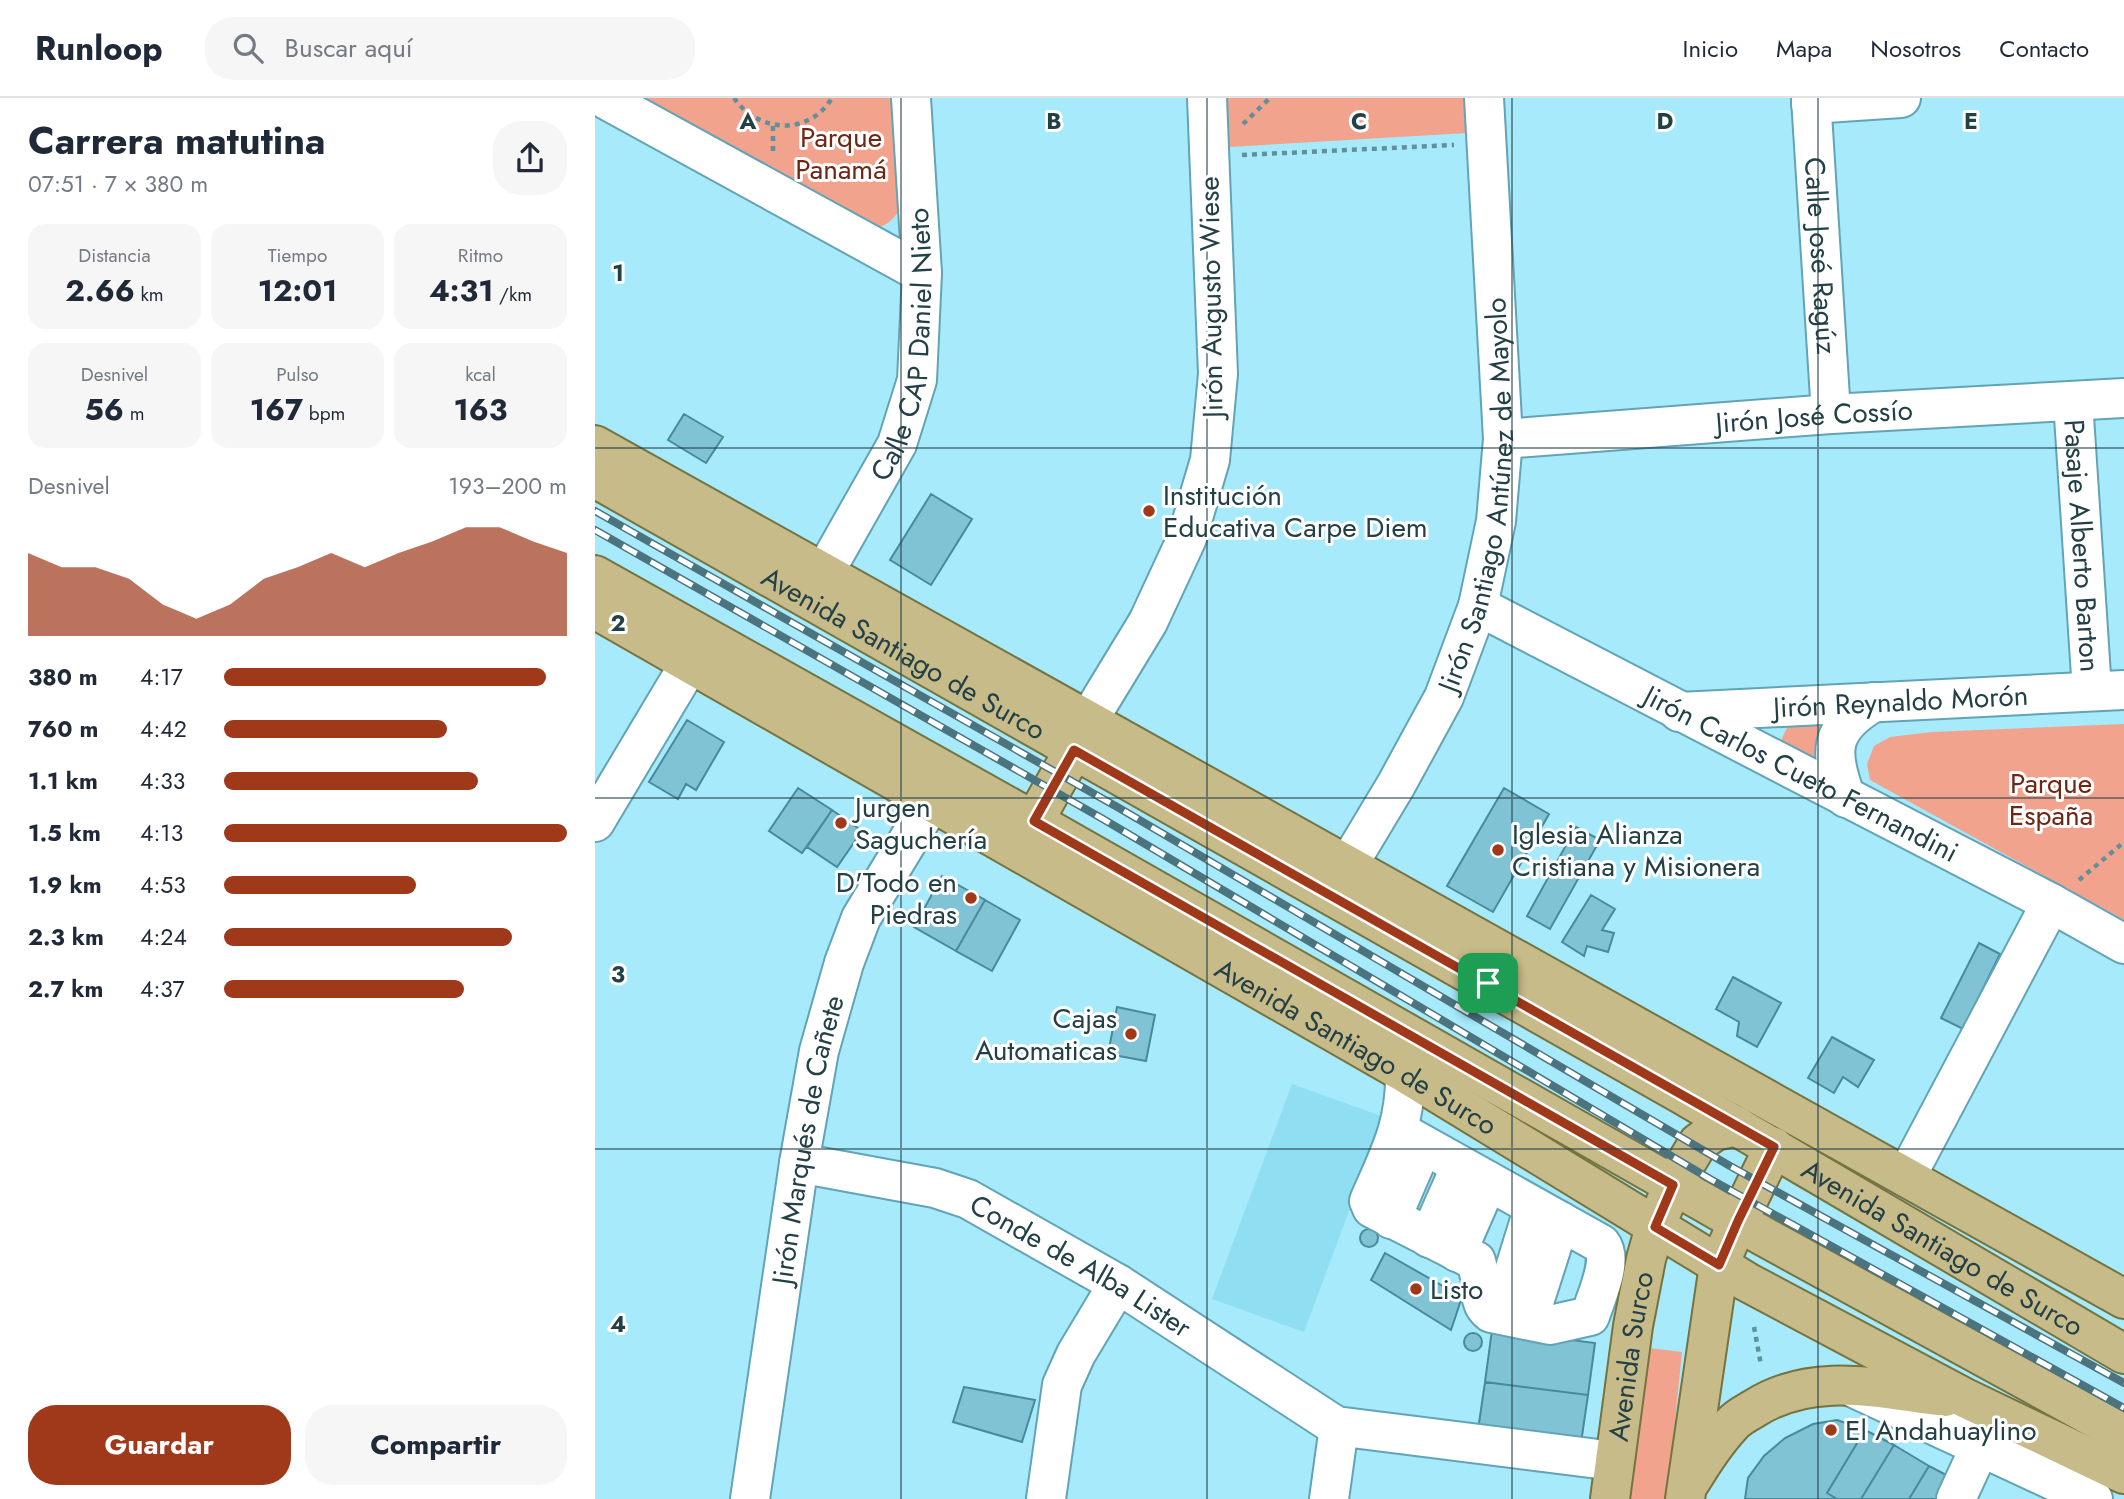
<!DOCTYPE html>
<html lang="es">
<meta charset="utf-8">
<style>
body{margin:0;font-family:Jost,sans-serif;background:#f6f6f7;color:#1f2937;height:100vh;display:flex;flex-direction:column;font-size:26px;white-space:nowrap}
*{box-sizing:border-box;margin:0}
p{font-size:23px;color:#747a83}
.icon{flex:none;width:38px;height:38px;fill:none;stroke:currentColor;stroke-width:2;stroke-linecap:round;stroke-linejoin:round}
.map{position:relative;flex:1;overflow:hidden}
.sheet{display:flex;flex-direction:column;background:#fff;width:595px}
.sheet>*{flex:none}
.pin{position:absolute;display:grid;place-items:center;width:60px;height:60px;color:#fff;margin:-30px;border-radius:14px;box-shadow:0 4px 10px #0006}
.round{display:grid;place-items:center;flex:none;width:74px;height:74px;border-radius:28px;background:#f6f6f7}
.summary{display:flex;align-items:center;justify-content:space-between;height:119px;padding:0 28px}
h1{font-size:38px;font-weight:700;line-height:52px}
.stats{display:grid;grid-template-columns:repeat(3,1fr);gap:10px;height:119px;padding:7px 28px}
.stats div{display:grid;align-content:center;border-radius:18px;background:#f6f6f7;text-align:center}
.stats b{font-size:30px;font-weight:700}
.stats small{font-size:19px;font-weight:400}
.stats p{font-size:19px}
.chart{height:196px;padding:14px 28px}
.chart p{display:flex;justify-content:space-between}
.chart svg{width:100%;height:126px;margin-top:7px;fill:#a0381a;opacity:.7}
.primary-button{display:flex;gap:14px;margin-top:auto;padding:14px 28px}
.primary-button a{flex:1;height:80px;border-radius:28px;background:#a0381a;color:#fff;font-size:28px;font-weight:700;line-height:80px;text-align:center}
.primary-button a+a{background:#f6f6f7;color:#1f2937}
ul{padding:0 28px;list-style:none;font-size:23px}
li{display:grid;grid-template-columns:112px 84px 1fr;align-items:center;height:52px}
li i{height:18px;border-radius:9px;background:#a0381a}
header{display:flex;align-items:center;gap:42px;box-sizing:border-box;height:98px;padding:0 35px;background:#fff;border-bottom:2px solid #e0e1e3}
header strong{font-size:33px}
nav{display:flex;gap:38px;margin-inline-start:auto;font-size:24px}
.search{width:490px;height:63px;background:#f6f6f7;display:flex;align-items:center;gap:18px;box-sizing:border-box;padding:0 24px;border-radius:28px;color:#747a83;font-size:26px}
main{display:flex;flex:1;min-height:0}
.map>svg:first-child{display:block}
.built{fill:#90def2}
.green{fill:#f2a38d}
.building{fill:#80c3d5;stroke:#488a9b;stroke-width:2}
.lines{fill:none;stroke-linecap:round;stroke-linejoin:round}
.minor-casing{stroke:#62a4b5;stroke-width:42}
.major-casing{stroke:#75733f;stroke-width:42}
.path{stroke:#61909c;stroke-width:4.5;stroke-dasharray:5 5;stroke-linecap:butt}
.minor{stroke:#fff;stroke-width:38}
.major{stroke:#c7bb89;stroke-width:38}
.rail-casing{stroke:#4c747f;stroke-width:8}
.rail{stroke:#fefefe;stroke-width:5;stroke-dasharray:16;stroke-linecap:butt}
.route-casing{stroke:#fff;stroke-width:14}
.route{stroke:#a0381a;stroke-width:9}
.grid{fill:none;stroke:#244047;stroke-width:2;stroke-opacity:0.55}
.poi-dot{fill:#a0381a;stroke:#fefefe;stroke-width:2.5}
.labels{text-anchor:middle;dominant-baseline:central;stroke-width:6;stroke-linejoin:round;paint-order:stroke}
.park-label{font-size:28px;fill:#6e2713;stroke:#fefefe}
.street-label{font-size:28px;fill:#244047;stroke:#fefefe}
.poi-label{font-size:28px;fill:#244047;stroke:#fefefe;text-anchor:start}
.grid-label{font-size:23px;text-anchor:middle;font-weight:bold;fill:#244047;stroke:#fefefe;stroke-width:6;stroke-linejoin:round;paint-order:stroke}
</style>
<header>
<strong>Runloop</strong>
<div class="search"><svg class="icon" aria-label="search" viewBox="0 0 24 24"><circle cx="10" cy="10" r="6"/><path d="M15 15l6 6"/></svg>Buscar aquí</div>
<nav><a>Inicio</a><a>Mapa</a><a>Nosotros</a><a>Contacto</a></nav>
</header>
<main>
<section class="sheet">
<div class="summary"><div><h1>Carrera matutina</h1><p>07:51 · 7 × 380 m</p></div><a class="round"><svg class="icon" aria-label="share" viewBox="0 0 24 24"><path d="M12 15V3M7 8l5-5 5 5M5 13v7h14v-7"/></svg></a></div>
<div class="stats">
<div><p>Distancia</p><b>2.66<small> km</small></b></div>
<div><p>Tiempo</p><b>12:01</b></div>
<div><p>Ritmo</p><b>4:31<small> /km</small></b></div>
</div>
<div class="stats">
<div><p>Desnivel</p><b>56<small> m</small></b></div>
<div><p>Pulso</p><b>167<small> bpm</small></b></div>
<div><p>kcal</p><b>163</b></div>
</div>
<div class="chart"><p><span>Desnivel</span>193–200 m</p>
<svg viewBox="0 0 160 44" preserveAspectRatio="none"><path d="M0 44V15L10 20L20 20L30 24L40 33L50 38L60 33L70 24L80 20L90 15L100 20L110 15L120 11L130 6L140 6L150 11L160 15V44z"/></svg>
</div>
<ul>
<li><b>380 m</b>4:17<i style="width:94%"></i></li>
<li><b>760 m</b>4:42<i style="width:65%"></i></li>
<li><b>1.1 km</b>4:33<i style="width:74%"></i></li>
<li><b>1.5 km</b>4:13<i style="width:100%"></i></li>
<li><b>1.9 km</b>4:53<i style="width:56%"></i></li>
<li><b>2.3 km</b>4:24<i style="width:84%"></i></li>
<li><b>2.7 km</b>4:37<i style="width:70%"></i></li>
</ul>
<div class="primary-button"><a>Guardar</a><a>Compartir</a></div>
</section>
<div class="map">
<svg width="1529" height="1401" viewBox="0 0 1529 1401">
<rect width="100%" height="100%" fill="#a6eafc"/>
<path class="built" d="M697 986 789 1019 709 1234 617 1201Z"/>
<path class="green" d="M48 0H299L303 114C294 127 284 132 268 131Z
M632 0H870L872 35 634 49Z
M1218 622 1228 632 1223 658 1218 662 1188 648 1187 640 1193 628Z
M1529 626V822L1275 682 1272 666 1279 648 1295 639 1337 634Z
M1054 1250 1087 1254 1072 1401H1036Z"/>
<path class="building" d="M89 316 128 339 111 365 73 342Z
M336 396 377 421 336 487 295 462Z
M92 622 129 644 101 692 91 686 83 701 54 684Z
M203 690 237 712 207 755 174 733Z
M909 690 954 716 898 814 852 788Z
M237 712 267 733 242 769 212 749Z
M981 729 1005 742 955 831 932 818Z
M347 778 390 802 361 853 319 829Z
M996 797 1020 811 1007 832 1019 835 1013 854 992 848 989 858 967 844Z
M390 802 425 822 397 873 361 853Z
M1384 845 1405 856 1368 931 1346 920Z
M1138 879 1186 905 1162 949 1142 938 1144 924 1121 911Z
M522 909 560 917 551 963 513 956Z
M1237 939 1279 962 1263 989 1248 979 1239 995 1213 980Z
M765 1140a9 9 0 1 1 18 0a9 9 0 1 1-18 0Z
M790 1155 867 1199 856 1232 776 1182Z
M897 1232 1000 1245 993 1297 890 1284Z
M869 1244a9 9 0 1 1 18 0a9 9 0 1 1-18 0Z
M890 1284 993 1297 986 1345 883 1332Z
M369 1289 440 1302 427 1344 358 1324Z
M1242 1322 1270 1332 1232 1395 1242 1401H1150L1153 1380 1169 1358 1190 1340 1218 1326Z
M1270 1332 1299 1347 1266 1401H1242L1232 1395Z
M1299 1347 1334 1368 1314 1401H1266Z
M1334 1368 1357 1380 1344 1401H1314Z"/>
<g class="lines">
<defs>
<g id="minor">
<path d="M8 0 327 175"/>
<path id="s1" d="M1216 0 1236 316"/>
<path d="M1216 6 1306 0"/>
<path id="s2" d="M1478 303 1497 593"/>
<path id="s3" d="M908 341 1236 316 1529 300"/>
<path id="s4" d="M229 475 302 346 322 282 327 175 316 0"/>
<path id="s5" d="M883 508 1456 805 1529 846"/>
<path id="s6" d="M1084 614 1529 592"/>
<path d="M494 621 553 524 592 440 615 362 623 276 612 0"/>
<path d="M1251 700C1234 654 1233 631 1279 604"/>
<path d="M0 724 95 565"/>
<path id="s7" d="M753 767 801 687 849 599 883 508 901 423 908 341 889 0"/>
<path d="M810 975C811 1027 794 1057 774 1103L777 1110 881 1163C886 1182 885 1188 905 1194"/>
<path d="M804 1033 1006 1146C1019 1162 1001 1199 995 1218L955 1227 896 1215C885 1207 886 1196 886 1183"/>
<path id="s8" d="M204 1065 340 1090 373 1101 523 1186 741 1328 743 1336 734 1401"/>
<path d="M1311 1079 1456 805"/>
<path d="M796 1121 828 1047"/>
<path d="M834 1140 866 1068"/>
<path d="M862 1154 893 1083"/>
<path d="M912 1196 939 1109"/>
<path d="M940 1201 965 1123"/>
<path d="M1259 1290 1498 1401"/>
<path d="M741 1328 1019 1363"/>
<path id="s9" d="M155 1401 204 1065 224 953 249 865 266 820 337 703"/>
<path d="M451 1401 467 1287 481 1256 523 1186"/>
<path d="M1361 1401 1385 1349"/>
</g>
<g id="major">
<path d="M0 347 1529 1201"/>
<path id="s10" d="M0 380 1088 997 1529 1256"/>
<path d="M0 477 439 723 1168 1138 1529 1336"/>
<path id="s11" d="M0 511 810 975 1152 1184 1372 1301 1529 1376"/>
<path d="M439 723 479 652"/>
<path d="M1096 1383C1108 1363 1121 1343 1137 1326 1143 1319 1152 1315 1160 1310 1219 1273 1284 1291 1350 1299"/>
<path id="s12" d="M1015 1401 1038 1228 1051 1161 1060 1129 1078 1087 1103 1045 1120 1033 1142 1028"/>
<path d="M1090 1401 1124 1167 1143 1123 1179 1049"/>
</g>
</defs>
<use href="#minor" class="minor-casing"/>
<use href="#major" class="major-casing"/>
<path class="path" d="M139 0C163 35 214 38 237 0
M648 26 675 0
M178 28V55
M647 57 859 47
M1484 782 1529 744
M1159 1229 1166 1267"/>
<use href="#minor" class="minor"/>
<use href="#major" class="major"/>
<defs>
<path id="rail" d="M0 413 524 710 1135 1068 1529 1285
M0 432 508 721 1115 1081 1529 1310"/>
</defs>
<use href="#rail" class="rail-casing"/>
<use href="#rail" class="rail"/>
</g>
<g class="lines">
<defs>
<path id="route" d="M479 652 1179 1049 1143 1123 1124 1167 1060 1129 1078 1087 439 723Z"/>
</defs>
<use href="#route" class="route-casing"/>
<use href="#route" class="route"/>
</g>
<path class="grid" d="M306 0V1401M612 0V1401M917 0V1401M1223 0V1401M0 350H1529M0 700H1529M0 1051H1529"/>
<g class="poi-dot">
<circle cx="554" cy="413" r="7"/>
<circle cx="246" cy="725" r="7"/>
<circle cx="903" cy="752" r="7"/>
<circle cx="376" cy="800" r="7"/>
<circle cx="536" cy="936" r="7"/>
<circle cx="821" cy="1191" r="7"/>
<circle cx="1236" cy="1332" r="7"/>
</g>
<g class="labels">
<g class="park-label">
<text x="246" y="39">Parque<tspan x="246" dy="32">Panamá</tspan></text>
<text x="1456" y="685">Parque<tspan x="1456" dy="32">España</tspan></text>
</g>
<g class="street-label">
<text stroke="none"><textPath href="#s1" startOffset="158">Calle José Ragúz</textPath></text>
<text transform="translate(616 199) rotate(-91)">Jirón Augusto Wiese</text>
<text stroke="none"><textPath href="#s4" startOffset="248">Calle CAP Daniel Nieto</textPath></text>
<text stroke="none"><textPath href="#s3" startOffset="312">Jirón José Cossío</textPath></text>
<text stroke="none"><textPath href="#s7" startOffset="401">Jirón Santiago Antúnez de Mayolo</textPath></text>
<text stroke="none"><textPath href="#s2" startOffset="145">Pasaje Alberto Barton</textPath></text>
<text stroke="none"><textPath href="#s10" startOffset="355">Avenida Santiago de Surco</textPath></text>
<text stroke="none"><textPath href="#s6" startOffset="222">Jirón Reynaldo Morón</textPath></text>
<text stroke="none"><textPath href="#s5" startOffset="364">Jirón Carlos Cueto Fernandini</textPath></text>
<text stroke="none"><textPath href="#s11" startOffset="878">Avenida Santiago de Surco</textPath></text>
<text stroke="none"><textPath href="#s9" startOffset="364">Jirón Marqués de Cañete</textPath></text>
<text stroke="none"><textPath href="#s10" startOffset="1552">Avenida Santiago de Surco</textPath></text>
<text stroke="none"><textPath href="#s8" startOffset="304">Conde de Alba Lister</textPath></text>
<text stroke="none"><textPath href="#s12" startOffset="144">Avenida Surco</textPath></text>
</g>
<g class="poi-label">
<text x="568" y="397">Institución<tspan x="568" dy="32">Educativa Carpe Diem</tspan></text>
<text x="260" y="709">Jurgen<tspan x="260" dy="32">Saguchería</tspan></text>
<text x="917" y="736">Iglesia Alianza<tspan x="917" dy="32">Cristiana y Misionera</tspan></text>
<text x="362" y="784" text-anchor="end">D'Todo en<tspan x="362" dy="32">Piedras</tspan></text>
<text x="522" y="920" text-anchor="end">Cajas<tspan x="522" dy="32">Automaticas</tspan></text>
<text x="835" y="1191">Listo</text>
<text x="1250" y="1332">El Andahuaylino</text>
</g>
</g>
<g class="grid-label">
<text x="153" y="31">A</text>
<text x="459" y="31">B</text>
<text x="764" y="31">C</text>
<text x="1070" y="31">D</text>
<text x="1376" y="31">E</text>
<text x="23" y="183">1</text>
<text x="23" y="533">2</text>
<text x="23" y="884">3</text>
<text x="23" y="1234">4</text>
</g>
</svg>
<div class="pin" style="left:893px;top:885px;background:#1e9e55"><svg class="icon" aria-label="arrive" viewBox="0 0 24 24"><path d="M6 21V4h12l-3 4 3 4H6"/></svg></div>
</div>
</main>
